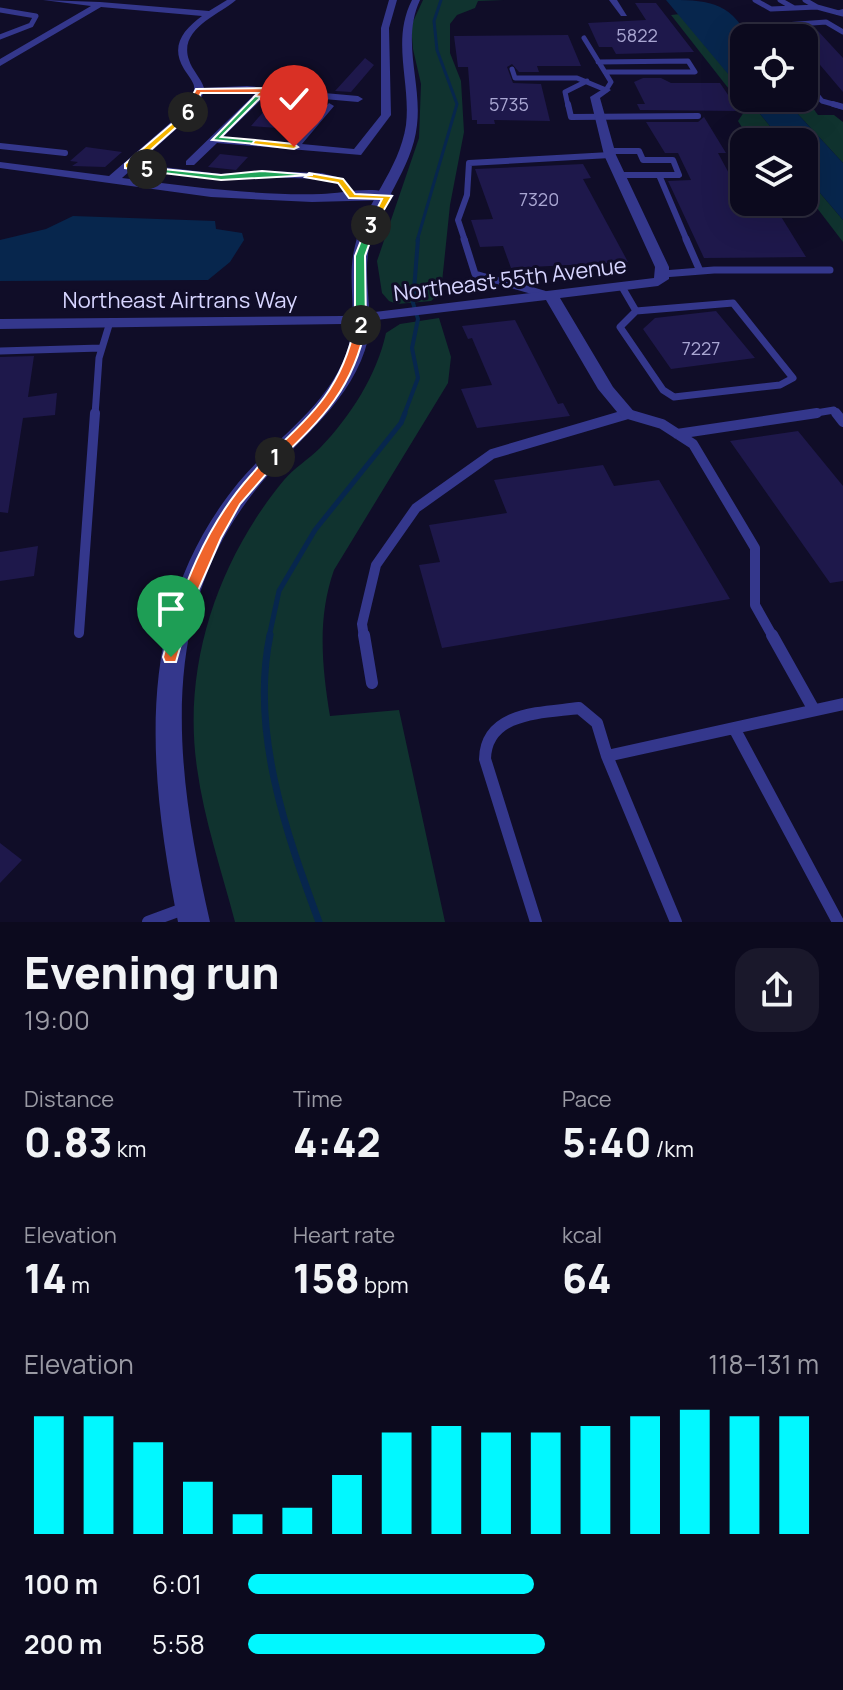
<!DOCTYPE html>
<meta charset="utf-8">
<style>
body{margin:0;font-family:Manrope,sans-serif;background:#1a182b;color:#f1f3f6;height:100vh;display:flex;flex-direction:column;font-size:30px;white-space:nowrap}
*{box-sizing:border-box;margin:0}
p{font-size:26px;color:#9a9aa4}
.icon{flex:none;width:44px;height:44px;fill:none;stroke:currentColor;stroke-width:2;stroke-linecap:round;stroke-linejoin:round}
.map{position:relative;height:922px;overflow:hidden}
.panel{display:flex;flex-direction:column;background:#0c0a1e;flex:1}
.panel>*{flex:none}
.tools{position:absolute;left:730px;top:24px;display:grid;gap:16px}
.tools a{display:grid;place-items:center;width:88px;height:88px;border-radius:16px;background:#0c0a1e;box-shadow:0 8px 32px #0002,0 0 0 2px #2c2b3c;font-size:40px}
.pin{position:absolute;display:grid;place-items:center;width:68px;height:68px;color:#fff;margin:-82px -34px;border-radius:50% 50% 50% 0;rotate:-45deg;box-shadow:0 0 8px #0007}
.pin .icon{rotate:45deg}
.km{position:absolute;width:40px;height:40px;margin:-20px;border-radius:50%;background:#222;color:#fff;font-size:22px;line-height:40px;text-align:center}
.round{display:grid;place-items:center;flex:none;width:84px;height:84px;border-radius:24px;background:#1a182b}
.headline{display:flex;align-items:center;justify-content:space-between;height:136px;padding:0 24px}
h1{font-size:44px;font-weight:800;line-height:60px}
.metrics{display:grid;grid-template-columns:repeat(3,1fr);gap:12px;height:136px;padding:8px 24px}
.metrics div{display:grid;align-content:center}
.metrics b{font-size:40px;font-weight:800}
.metrics small{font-size:22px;font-weight:400}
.metrics p{font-size:22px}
.chart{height:224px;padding:16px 24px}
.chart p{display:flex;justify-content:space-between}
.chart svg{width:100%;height:144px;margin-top:8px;stroke:#01f8ff;stroke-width:6}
ul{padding:0 24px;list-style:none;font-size:26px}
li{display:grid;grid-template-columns:128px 96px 1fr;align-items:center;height:60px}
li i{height:20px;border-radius:10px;background:#01f8ff}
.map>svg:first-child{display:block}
.green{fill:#10332f}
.water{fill:#07264d}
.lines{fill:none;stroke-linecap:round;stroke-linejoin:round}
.stream-far3{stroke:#07264d;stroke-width:3}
.stream-far2{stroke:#07264d;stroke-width:4}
.stream-far1{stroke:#07264d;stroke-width:5}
.stream{stroke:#07264d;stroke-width:7}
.building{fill:#1e184b}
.service-far4{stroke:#34378c;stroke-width:5}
.service-far3{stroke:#34378c;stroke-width:6}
.service-far2{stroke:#34378c;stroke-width:7}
.service-far1{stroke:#34378c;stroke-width:10}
.service{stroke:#34378c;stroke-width:12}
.minor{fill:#34378c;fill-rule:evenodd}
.tertiary{fill:#34378c;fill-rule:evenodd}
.split-1{fill:#f0652b;stroke:#fff;stroke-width:2}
.split-2{fill:#f0652b;stroke:#fff;stroke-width:2}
.split-3{fill:#22a559;stroke:#fff;stroke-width:2}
.split-4{fill:#f5b400;stroke:#fff;stroke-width:2}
.split-5{fill:#22a559;stroke:#fff;stroke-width:2}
.split-6{fill:#f5b400;stroke:#fff;stroke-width:2}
.split-7{fill:#f0652b;stroke:#fff;stroke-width:2}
.split-8{fill:#22a559;stroke:#fff;stroke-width:2}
.split-9{fill:#f5b400;stroke:#fff;stroke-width:2}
.labels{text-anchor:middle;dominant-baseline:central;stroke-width:6;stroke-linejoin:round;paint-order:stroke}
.number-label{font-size:18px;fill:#a9a6d2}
.street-label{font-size:22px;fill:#d7d5ff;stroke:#100d28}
</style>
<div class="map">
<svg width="843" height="922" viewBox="0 0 843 922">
<rect width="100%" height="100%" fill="#100d28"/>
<path class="green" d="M423 0H504L478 1 475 8 457 15 450 24V53L461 81 464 132 450 205 441 292 431 301 397 304 389 301 382 293 377 261 419 138 421 84 413 49 411 26Z
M680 14 744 93V98H747L770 126 776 142H751L738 121 744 112 743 107 671 15Z
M804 96 818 115H834L843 122V163L783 98Z
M804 174 843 220V242L804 191Z
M439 318 451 357 448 383 334 570C317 618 322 667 330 716L399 710 445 922H235C222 872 204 820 197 768 182 665 218 560 284 480 294 468 309 459 320 448 350 417 377 375 386 333L400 324Z"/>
<path class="water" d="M666 0C705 0 729 0 749 38H744V93Z
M747 98H783L843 163V220L804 174V142H776L770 126Z
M73 216 215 221 216 229 242 233 244 240 230 262 208 280 0 281V240L46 229Z"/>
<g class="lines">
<path class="stream-far3" d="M417 241 457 104 437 50 434 21 441 0"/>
<path class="stream-far2" d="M404 415 418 378 412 348 418 319 413 303 418 239"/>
<path class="stream-far1" d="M269 637 279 591 315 530 401 423 405 413"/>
<path class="stream" d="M270 635C250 731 286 833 319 922"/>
</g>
<path class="building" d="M635 3H656L694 52 616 54 612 47H599L588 23 646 20Z
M792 31H818L843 58V92L804 46V38H797Z
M568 35 581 66H537L539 72H519L512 64 507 67 513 83 541 84 550 121 494 120 495 124H477V120H472L468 67H458L454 36Z
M365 58 374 65 351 92 335 91Z
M643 78H661L671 83H720L739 111 640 110 637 104H645L634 82Z
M273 101 295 102 317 110 315 112 326 102 308 121 285 119 277 128 251 126Z
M704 117 726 153H718L732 179H744V202H772L806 257 704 258 668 181 691 180 678 153H665L646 122H698Z
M86 147 122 152 105 167 72 166 78 162 70 161Z
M220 154 248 157 236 170 208 167Z
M583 164 591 178 583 179 628 262 511 268 503 246 480 247 471 220 493 219 475 169Z
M716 311 755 358 671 369 643 329 655 318Z
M515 320 558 404 563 403 570 416 477 428 461 389 492 385 472 338 468 339 462 326Z
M34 356 28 397 57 393 55 415 23 418 8 513 0 512V357Z
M798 431 843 486V581L830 583 730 441Z
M603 465 614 486 659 480 730 599 442 648 419 565 440 562 429 525 507 513 494 480Z
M38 546 34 576 0 581V552Z
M0 843 22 860 0 883Z"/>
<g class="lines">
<path class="service-far4" d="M755 0 771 9 817 7
M780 0 794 8
M805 0 817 7 843 14
M0 10 36 16 31 25 0 37
M584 38 611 82 606 90
M775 38 769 29 771 26 826 22 843 32
M598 62 688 61 695 72H605
M512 69 515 78H577L606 90
M804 79 822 101 840 106
M568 106 565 92 587 81"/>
<path class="service-far3" d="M568 104 571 117 698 116
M833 104 843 107
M0 146 65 153
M609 151H639L643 160H673L679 175H619
M128 166 221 177 262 174 321 176 340 181 353 196
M659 175 687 241
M465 241 458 220 467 195 469 163 610 155"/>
<path class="service-far2" d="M464 239 475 274 544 294
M686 239 700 271
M663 274 714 270H830
M622 287 636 311
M733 303 793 378 780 385 674 397 663 390 620 327 636 311Z
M0 351 101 348
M95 415 99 358 110 322
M626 415H630
M804 415 834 410 837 415"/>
<path class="service-far1" d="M836 413 843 422
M677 434 817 413
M79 633 95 413
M364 637 362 624 376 565 416 508 492 454 628 414 662 424 693 444 755 548V605L773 637"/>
<path class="service" d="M364 635 372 683
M772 635 814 710
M734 728 838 922
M607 756 843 704
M148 922 186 908
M536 922 485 759C486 711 543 713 579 708L597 723 607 756 676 922"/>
<path class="minor" d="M43 0 100 2 209 11 227 0H236C219 15 178 29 189 60 192 70 201 78 204 88L247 86 358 96 363 99 358 102 267 94 223 137 291 143 329 103 334 106 302 144 354 149 381 115V28L389 0H397L389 28 391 115 361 155 217 143 194 165H186V161L256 93 203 94 193 114 122 178C187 186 255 196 321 194 341 194 378 184 394 196L388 200 312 202 211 197 0 168V162L109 176 185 110C189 103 195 95 194 86 193 81 187 74 184 69 170 46 183 30 202 16L101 7 0 66V59L91 6Z
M609 0H617L627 16H621Z
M843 9V14L836 15V11Z
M606 87 611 90 600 98 616 155 669 267V279L658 286 560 298 613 387 636 414 634 418H622L598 389 546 300 342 324 0 329V319L342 316 654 278 655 267 604 155 590 97Z"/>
<path class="tertiary" d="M412 0H420C401 41 422 82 417 125 412 171 378 203 369 248 362 282 376 317 365 350 345 410 291 444 254 492 154 618 177 777 210 922H178C148 769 132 613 238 483 275 438 330 406 348 348 359 315 346 280 355 246 365 202 399 171 406 125 411 82 391 41 412 0Z"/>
</g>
<path class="split-1" d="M275 453 281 457 240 504 221 538 193 602 176 662H165L163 657C181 590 205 526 252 474 259 466 265 457 275 453Z"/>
<path class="split-2" d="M361 322 366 325C354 387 323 418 279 460H270V454C314 414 343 385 355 325Z"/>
<path class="split-3" d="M368 223 376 225 365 256 366 325 361 329 355 325V256Z"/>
<path class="split-4" d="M309 173 343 179 355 194 392 196 374 227H368L382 199 349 198 338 183 305 177Z"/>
<path class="split-5" d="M144 167 221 175 262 171 313 175 221 180 147 171Z"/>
<path class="split-6" d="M188 110 191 114 135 164 150 167V171L125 168V164Z"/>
<path class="split-7" d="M265 88 268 90 258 100 254 97 258 93H201L191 114 184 112 196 89Z"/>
<path class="split-8" d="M255 96 261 97 221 137 255 140 257 144 212 140Z"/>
<path class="split-9" d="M255 140 294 144 298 147 294 149 252 144Z"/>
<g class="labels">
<g class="number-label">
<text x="637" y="35">5822</text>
<text x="509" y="104">5735</text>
<text x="539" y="199">7320</text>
<text x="701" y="348">7227</text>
</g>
<g class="street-label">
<text transform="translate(510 279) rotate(-7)">Northeast 55th Avenue</text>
<text x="180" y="300">Northeast Airtrans Way</text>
</g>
</g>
</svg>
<div class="tools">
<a><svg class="icon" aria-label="locate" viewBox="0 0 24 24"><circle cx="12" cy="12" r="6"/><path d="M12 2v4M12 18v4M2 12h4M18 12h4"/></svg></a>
<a><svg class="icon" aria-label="layers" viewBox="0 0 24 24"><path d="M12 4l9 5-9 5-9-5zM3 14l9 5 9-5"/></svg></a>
</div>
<div class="pin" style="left:171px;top:657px;background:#1e9e55"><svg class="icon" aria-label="arrive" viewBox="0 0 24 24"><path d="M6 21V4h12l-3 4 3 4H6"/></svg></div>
<div class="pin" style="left:294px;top:147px;background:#d93025"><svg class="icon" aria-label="check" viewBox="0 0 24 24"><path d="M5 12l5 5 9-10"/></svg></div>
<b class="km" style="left:275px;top:457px">1</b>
<b class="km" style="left:361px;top:325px">2</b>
<b class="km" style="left:371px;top:225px">3</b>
<b class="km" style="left:147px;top:169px">5</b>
<b class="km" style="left:188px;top:112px">6</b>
</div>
<section class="panel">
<div class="headline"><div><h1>Evening run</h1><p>19:00</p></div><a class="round"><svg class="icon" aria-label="share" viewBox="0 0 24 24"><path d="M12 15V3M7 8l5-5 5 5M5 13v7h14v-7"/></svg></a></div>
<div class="metrics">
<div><p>Distance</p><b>0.83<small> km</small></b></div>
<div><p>Time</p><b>4:42</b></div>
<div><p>Pace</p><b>5:40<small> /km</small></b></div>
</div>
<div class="metrics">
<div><p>Elevation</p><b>14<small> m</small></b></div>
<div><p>Heart rate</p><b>158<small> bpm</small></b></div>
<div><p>kcal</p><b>64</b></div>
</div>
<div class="chart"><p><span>Elevation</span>118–131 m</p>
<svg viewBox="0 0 160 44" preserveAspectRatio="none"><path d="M5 44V8M15 44V8M25 44V16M35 44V28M45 44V38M55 44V36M65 44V26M75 44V13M85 44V11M95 44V13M105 44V13M115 44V11M125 44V8M135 44V6M145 44V8M155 44V8"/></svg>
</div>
<ul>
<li><b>100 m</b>6:01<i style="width:50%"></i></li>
<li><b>200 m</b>5:58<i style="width:52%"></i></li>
</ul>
</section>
